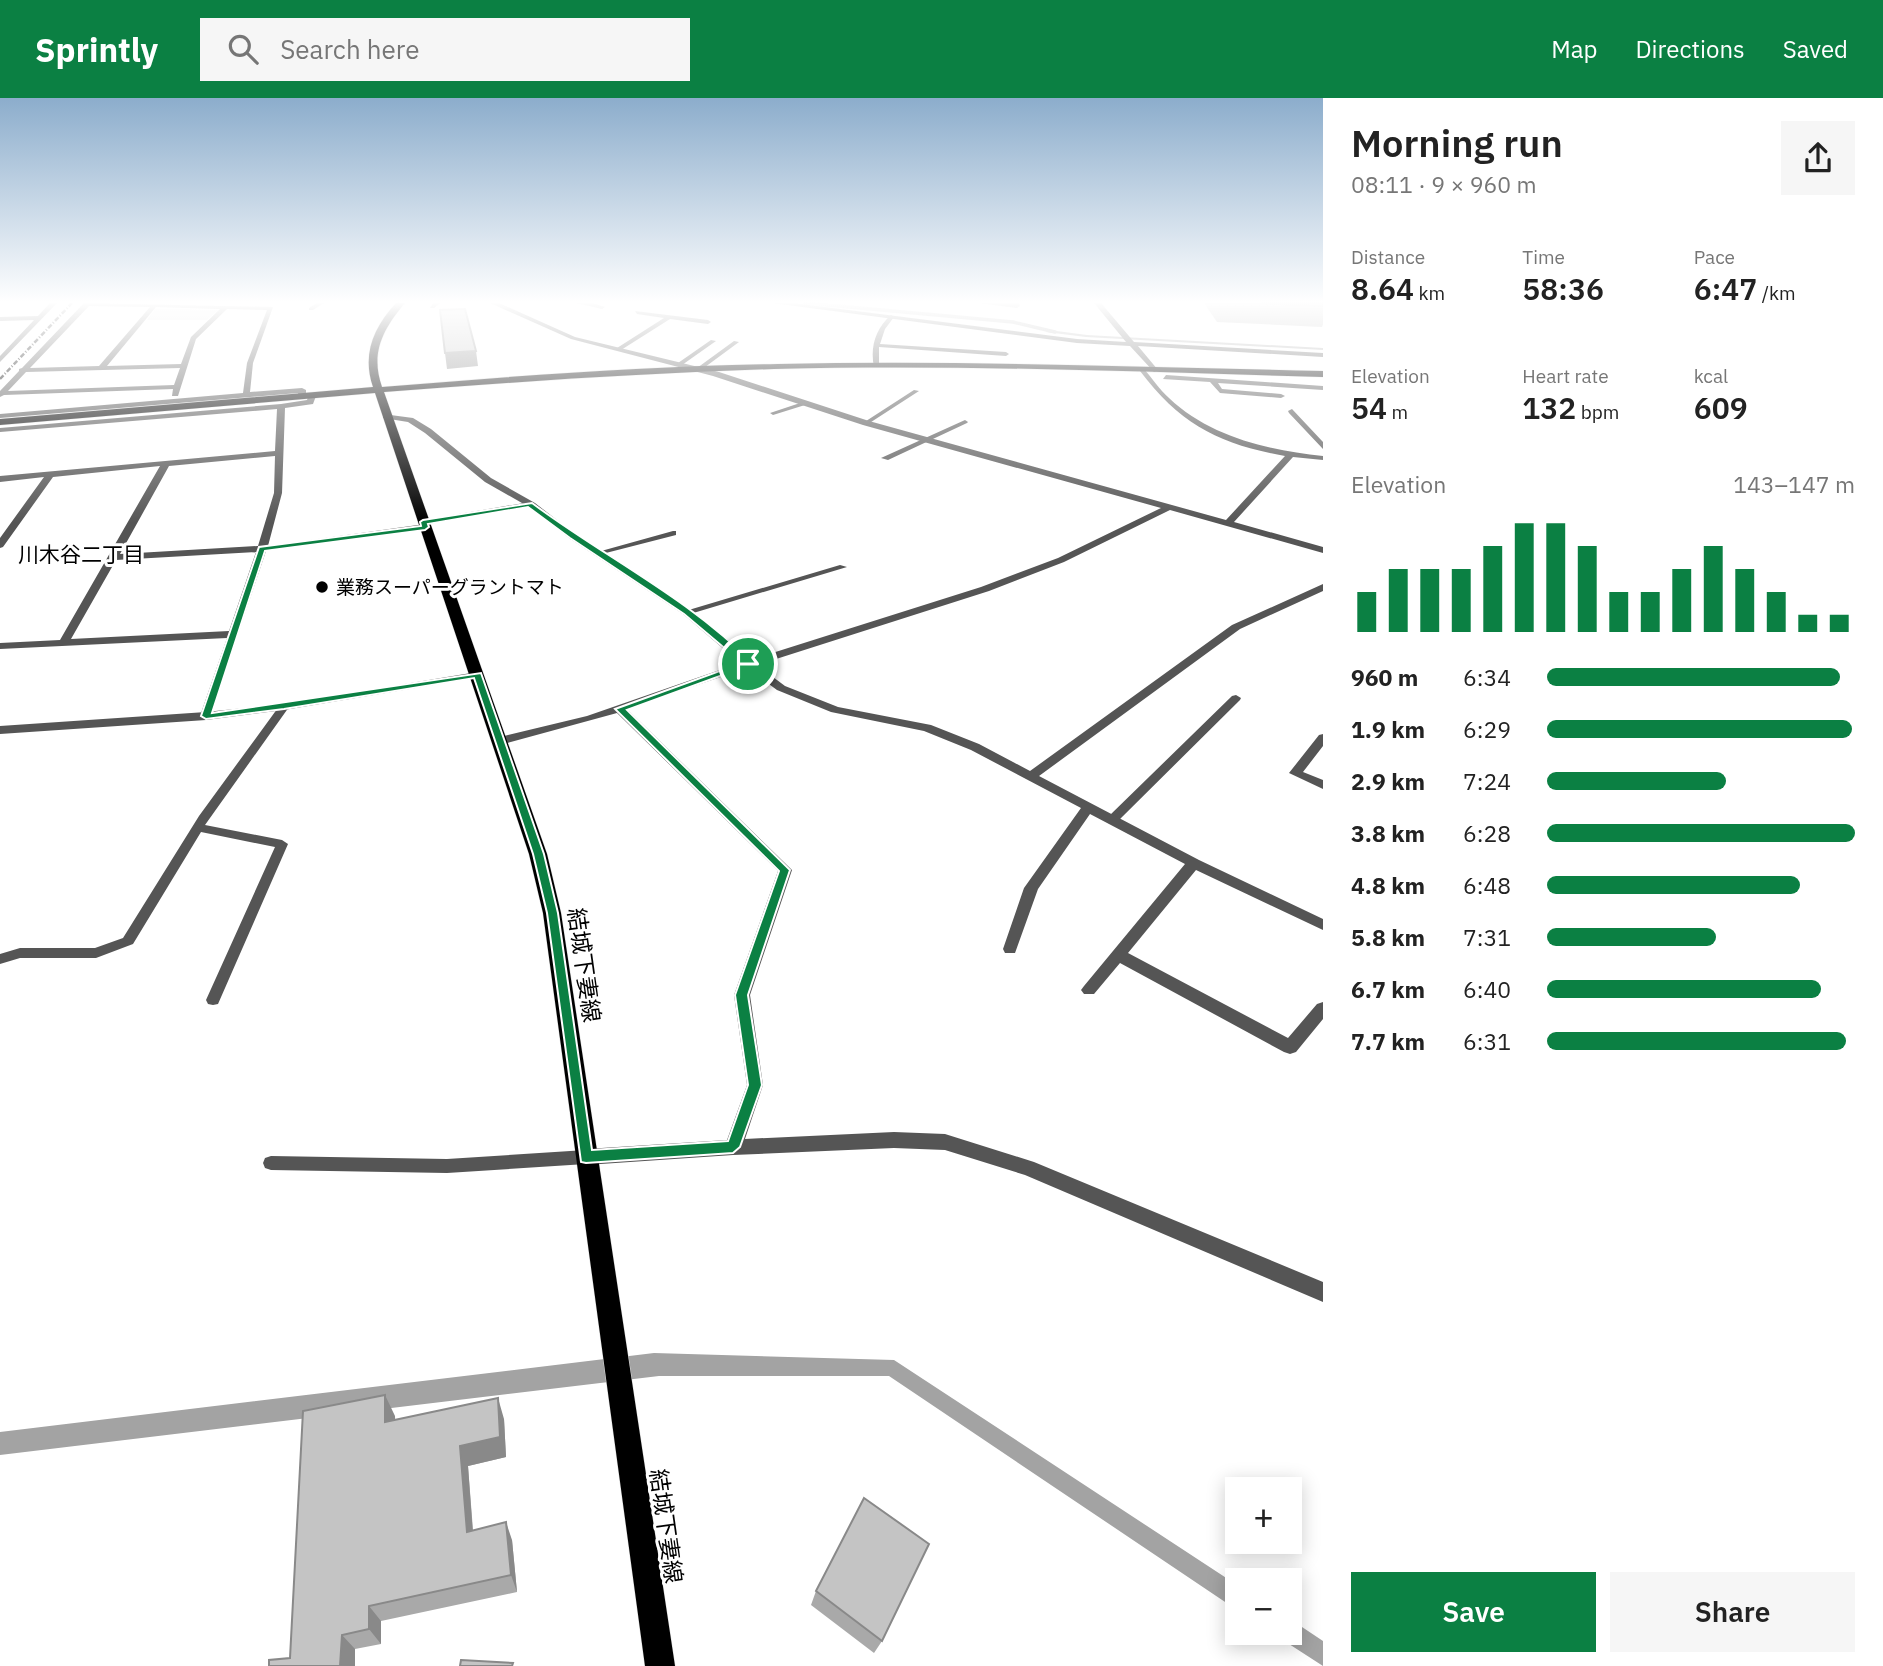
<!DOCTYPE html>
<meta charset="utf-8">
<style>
body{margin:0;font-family:"IBM Plex Sans","Noto Sans JP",sans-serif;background:#f6f6f6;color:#222;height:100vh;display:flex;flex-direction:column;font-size:26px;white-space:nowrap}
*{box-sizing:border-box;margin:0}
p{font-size:23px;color:#767676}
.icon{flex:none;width:38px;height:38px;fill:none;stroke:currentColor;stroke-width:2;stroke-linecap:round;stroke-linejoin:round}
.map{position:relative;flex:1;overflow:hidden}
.side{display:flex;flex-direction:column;background:#fff;width:560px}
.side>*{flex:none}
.tools{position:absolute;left:1225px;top:1379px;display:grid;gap:14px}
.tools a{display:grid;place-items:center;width:77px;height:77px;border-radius:0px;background:#fff;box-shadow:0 4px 18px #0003;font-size:35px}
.pin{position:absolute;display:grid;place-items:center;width:60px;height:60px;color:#fff;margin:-30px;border:4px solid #fff;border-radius:50%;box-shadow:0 2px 7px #0007}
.round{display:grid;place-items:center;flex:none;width:74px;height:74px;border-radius:0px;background:#f6f6f6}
.head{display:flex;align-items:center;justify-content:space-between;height:119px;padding:0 28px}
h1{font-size:38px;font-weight:600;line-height:52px}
.metrics{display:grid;grid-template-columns:repeat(3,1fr);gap:10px;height:119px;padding:7px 28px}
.metrics div{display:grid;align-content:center}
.metrics b{font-size:30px;font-weight:600}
.metrics small{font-size:19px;font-weight:400}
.metrics p{font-size:19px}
.chart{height:196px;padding:14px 28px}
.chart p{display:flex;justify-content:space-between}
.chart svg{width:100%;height:126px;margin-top:7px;stroke:#0b8043;stroke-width:6}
.primary-button{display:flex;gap:14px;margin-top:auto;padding:14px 28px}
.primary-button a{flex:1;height:80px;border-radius:0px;background:#0b8043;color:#fff;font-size:28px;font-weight:600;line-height:80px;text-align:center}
.primary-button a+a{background:#f6f6f6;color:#222}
ul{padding:0 28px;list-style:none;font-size:23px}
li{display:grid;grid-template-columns:112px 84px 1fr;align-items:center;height:52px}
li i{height:18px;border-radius:9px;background:#0b8043}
header{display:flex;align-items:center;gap:42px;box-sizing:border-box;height:98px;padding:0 35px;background:#0b8043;color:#fff}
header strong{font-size:33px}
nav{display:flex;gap:38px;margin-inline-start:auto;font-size:24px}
.search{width:490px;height:63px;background:#f6f6f6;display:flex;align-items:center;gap:18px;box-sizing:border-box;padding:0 24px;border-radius:0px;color:#767676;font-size:26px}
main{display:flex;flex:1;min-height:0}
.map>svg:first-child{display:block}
.green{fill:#dcdcdc}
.water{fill:#a3a3a3}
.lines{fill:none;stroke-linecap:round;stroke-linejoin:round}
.stream{stroke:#a3a3a3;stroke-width:3.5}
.primary-casing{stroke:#dbdbdb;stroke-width:1}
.service{fill:#555;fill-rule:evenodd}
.minor{fill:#555;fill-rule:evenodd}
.tertiary{fill:#555;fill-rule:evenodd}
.primary{fill:#000;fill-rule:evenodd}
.rail{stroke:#000;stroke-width:2.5;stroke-dasharray:5 2 1 2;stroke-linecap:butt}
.wall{fill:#a9a9a9}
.shaded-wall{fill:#898989}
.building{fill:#c4c4c4;stroke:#898989;stroke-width:2}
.route{fill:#0b8043;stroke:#fff;stroke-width:2;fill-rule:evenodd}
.poi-dot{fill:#000;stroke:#fff;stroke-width:2.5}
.labels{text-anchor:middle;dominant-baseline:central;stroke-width:6;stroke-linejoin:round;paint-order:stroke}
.far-poi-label{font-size:19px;fill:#000;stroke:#fff;text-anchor:start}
.far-neighbourhood-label{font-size:21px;fill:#000;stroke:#fff}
.street-label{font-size:23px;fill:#000;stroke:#fff}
</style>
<header>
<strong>Sprintly</strong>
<div class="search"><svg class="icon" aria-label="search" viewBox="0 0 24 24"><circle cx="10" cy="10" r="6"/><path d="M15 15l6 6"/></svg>Search here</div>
<nav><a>Map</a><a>Directions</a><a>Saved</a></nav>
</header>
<main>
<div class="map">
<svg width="1323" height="1568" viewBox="0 0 1323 1568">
<rect width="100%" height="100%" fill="#fff"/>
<path class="green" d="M155 211 218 212 207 222H147Z"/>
<path class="water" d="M1049 232 1087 237 1323 250V252L1086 239 1046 234Z
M654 1255 894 1262 1237 1487V1512L889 1278H659L0 1357V1334Z
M1290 1521 1323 1543V1568L1272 1535H1290Z"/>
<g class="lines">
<path class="stream" d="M805 205 1013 224 1055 234"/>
<defs>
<path id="primary" d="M396 205H405C383 231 370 255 382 289 514 278 646 268 778 266 960 262 1141 269 1323 273V279C1140 274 957 266 774 271 644 275 514 284 384 294L547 756 561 815 675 1568H645L543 815 529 756 375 295 0 327V321L373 289C362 257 373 230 396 205Z"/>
</defs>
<use href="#primary" class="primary-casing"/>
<path class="service" d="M317 205H324L313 212H309V210Z
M635 213 708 222 711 224 708 226 670 221 621 252H617V250L664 220 637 216Z
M891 217 894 219 885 231 880 246 1006 254 1009 256 1006 258 879 249V268L874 269C870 250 875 231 891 217Z
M711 242 716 243 682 267H678V265Z
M734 243 739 244 701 272H697V270Z
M914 292 919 293 868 326 863 325Z
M803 304 806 306 805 307 773 317 770 315Z
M965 322 968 324 967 325 888 362 881 360Z
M530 404 534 406 533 408 423 426 419 424 423 422Z
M673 433H676V437L598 457 594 455Z
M840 467 847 469 690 516 687 517 682 514Z
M1236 597 1241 600 1240 602 1117 724H1109L1107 721 1109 718 1232 598Z
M284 606 289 609 205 727 282 742 288 746 218 906 213 907 208 906 206 902 275 749 201 734 133 846 96 860H20L0 866V856L20 850H95L123 840 199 718 280 607Z
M586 1052 591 1054 594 1059 591 1064 586 1066 447 1075 271 1072 265 1070 263 1065 265 1060 271 1058 447 1061Z"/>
<path class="minor" d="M50 205H57L0 264V258L34 222 0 223V219L38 218Z
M84 205 273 209 253 265 250 294 302 290 306 292V299L299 301 298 295 0 320V316L243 295 247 265 267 212 227 211 196 241 178 298H172L173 291 4 297 0 299V293L19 273V271L22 270ZM89 208 150 209 99 268 30 270ZM156 209 220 211 191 239 181 266 107 268ZM180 270 174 287 8 293 26 274Z
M433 205H440L434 210H430Z
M490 205H499L575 239 719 274 869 323 1226 422 1285 358C1219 346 1181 327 1140 273V271H1144C1152 280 1159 291 1169 300 1210 339 1268 352 1323 358V362L1293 359 1234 424 1323 449V455L1170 412 1064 464 989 493 757 567 785 588 838 609 931 627 979 646 1030 673 1232 527 1323 486V493L1240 531 1039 678 1199 762 1323 821V832L1196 772 1128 855 1288 940 1317 906 1323 904V921L1296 954 1290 956 1284 954 1120 865 1094 896H1084L1081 892 1084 888 1185 766 1090 716 1038 791 1015 855H1005L1003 851 1024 790 1081 710 971 652 924 633 831 614 777 592 747 570 627 611 792 772 750 897 763 987 745 1041 894 1034 945 1036 1034 1064 1323 1184V1204L1025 1077 945 1052 894 1050 733 1057 586 1067 580 1065 577 1059 580 1053 586 1051 727 1042 747 987 734 897 778 773 617 615 500 647 494 643 496 640 587 618 740 565 683 516 569 440 529 409 485 384 425 335 408 324 383 320V316L413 320 431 331 491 380 535 405 575 436 691 512 750 562 981 489 1058 460 1161 410 863 327 713 278 571 241Z
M576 205H592L605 209 602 211Z
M979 205H1019L1020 208 1017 210Z
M1166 277 1323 288V292L1218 285 1222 291 1281 296 1285 298 1281 300 1220 295 1210 284 1163 281Z
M309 296 316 298 313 306 285 310 282 395 268 448 425 426 430 429 425 432 266 453 210 620 206 622 200 618 227 540 0 551V545L60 542 160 368 53 379 3 449 0 450V440L44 379 0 384V378L275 353 277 311 0 334V330L281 306 307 302ZM275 358 274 395 258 448 120 456 169 368ZM256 454 229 533 71 541 116 462Z
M1292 311 1323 344V351L1289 315 1288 313Z
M1323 636V648L1303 674 1323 682V691L1289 675 1319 637Z"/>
<path class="tertiary" d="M772 205H793L1077 241 1126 244 1094 205H1101L1134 244 1323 255V259L1138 248 1158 272 1154 274 1130 248 1077 245Z
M477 574 483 577 481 579 284 612 206 622 0 636V628L206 614 284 606Z"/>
<use href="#primary" class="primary"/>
<path class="rail" d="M0 281 72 205"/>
</g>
<path class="wall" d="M1204 205H1323V226L1322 229 1217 224Z
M395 1318V1322L504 1321 506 1359 468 1368 473 1432 512 1442 517 1494 381 1523V1546L355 1551 290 1560Z
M816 1493 882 1543 874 1555 811 1507Z"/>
<path class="shaded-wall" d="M476 253 478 268 447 271 445 255Z
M385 1297 395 1318 396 1345 385 1324Z
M498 1300 504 1321 506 1359 468 1368 474 1451 467 1434 460 1348Z
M506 1424 512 1442 517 1494 511 1477Z
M369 1508 381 1523V1546L369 1531Z
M342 1537 355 1551V1568H340Z"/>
<path class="building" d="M1261 205H1323V208Z
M465 211 476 253 445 255 440 212Z
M385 1297V1324L498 1300 500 1339 460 1348 467 1434 506 1424 511 1477 369 1508V1531L342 1537 340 1568H269V1562L290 1560 303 1313Z
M864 1400 929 1446 882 1543 816 1493Z
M461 1562 513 1565 512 1568H460Z"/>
<linearGradient id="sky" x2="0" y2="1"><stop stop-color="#8cadcc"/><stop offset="0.48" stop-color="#fff"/><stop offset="1" stop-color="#fff" stop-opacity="0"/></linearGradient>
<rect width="1323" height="425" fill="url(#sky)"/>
<path class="route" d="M532 405C603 458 692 502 753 566L627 612 790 772 748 897 762 987 740 1049 733 1055 586 1065 581 1064 547 815 533 756 474 580 284 611 206 621 201 618 259 449 421 428 420 424 423 422ZM528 409 570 440 684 516 742 565 615 611 779 773 735 897 748 987 728 1043 592 1052 558 815 544 756 481 575 212 615 265 453 425 432 429 429 428 426Z"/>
<circle class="poi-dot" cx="322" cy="489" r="7"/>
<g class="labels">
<g class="far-poi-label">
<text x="336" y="489">業務スーパーグラントマト</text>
</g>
<g class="far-neighbourhood-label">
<text x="81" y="456">川木谷二丁目</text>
</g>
<g class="street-label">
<text transform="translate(585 867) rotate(82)">結城下妻線</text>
<text transform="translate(667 1428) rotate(82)">結城下妻線</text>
</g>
</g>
</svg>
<div class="tools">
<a>+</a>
<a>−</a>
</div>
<div class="pin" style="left:748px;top:566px;background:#1e9e55"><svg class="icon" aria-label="arrive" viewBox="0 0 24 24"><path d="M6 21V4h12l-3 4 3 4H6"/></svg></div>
</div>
<section class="side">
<div class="head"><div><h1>Morning run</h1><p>08:11 · 9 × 960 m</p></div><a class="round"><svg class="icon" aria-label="share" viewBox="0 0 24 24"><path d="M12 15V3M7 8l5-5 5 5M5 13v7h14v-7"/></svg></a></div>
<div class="metrics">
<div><p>Distance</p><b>8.64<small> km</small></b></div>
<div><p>Time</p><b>58:36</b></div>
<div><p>Pace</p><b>6:47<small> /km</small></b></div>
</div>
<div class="metrics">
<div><p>Elevation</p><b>54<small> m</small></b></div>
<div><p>Heart rate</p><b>132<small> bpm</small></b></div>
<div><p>kcal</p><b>609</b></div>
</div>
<div class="chart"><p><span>Elevation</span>143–147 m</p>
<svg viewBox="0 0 160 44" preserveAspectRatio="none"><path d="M5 44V30M15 44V22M25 44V22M35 44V22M45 44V14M55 44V6M65 44V6M75 44V14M85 44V30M95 44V30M105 44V22M115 44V14M125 44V22M135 44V30M145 44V38M155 44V38"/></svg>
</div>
<ul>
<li><b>960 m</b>6:34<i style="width:95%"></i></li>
<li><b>1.9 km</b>6:29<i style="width:99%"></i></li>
<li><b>2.9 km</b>7:24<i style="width:58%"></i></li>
<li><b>3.8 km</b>6:28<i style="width:100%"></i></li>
<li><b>4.8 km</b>6:48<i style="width:82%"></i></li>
<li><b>5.8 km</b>7:31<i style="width:55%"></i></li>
<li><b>6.7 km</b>6:40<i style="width:89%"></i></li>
<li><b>7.7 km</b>6:31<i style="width:97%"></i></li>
</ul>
<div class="primary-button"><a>Save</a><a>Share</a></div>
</section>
</main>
